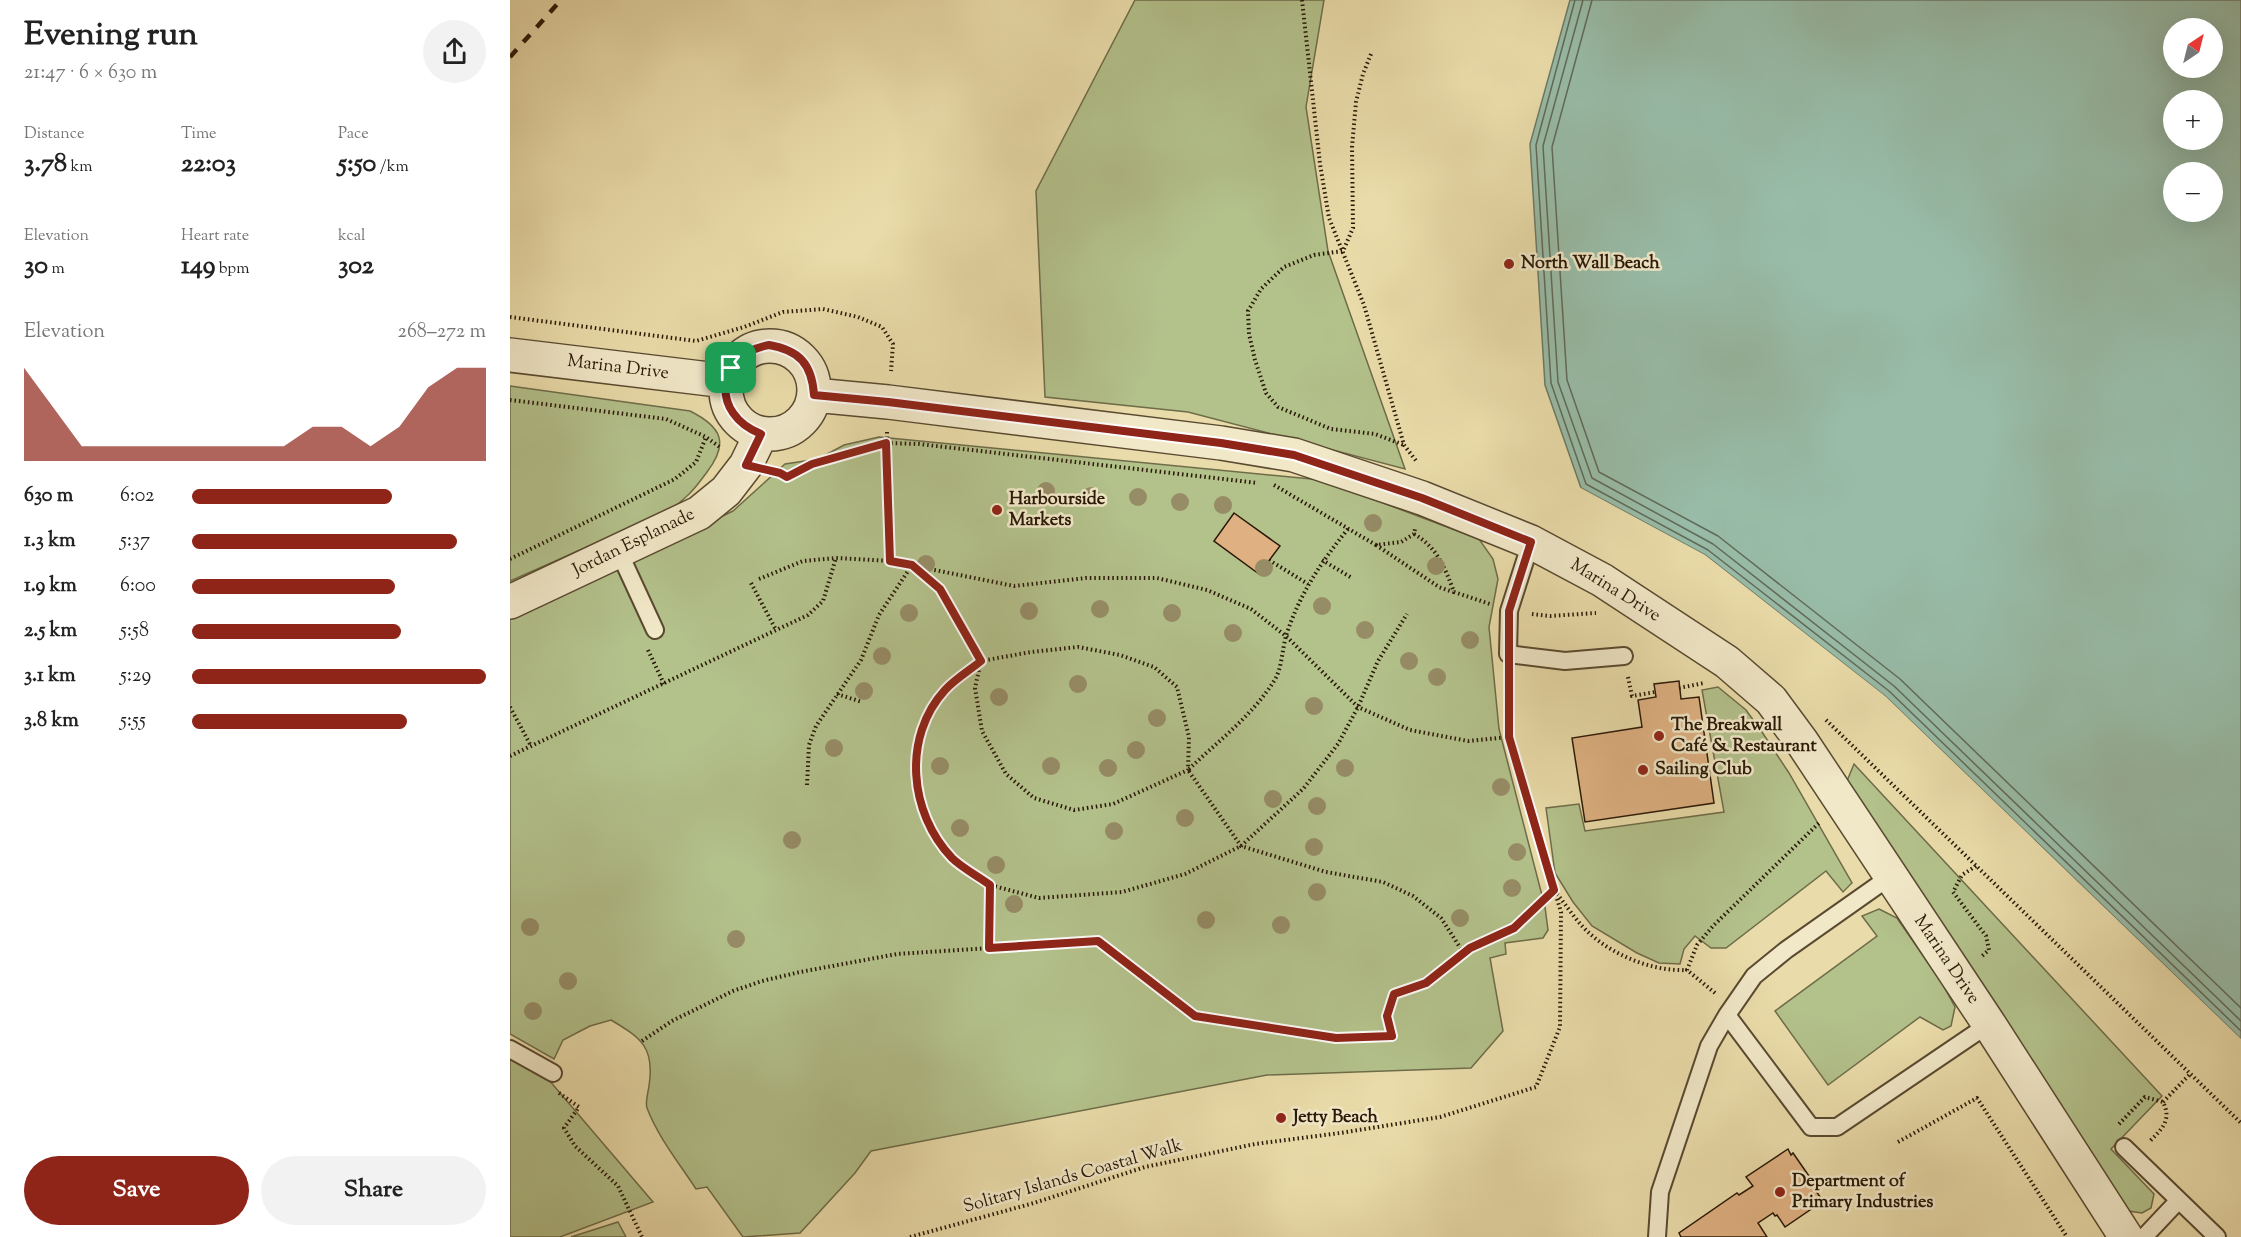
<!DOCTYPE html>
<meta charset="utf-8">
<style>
body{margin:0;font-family:"Sorts Mill Goudy",serif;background:#f2f2f2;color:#222;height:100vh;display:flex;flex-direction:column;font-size:22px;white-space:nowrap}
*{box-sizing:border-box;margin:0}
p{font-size:20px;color:#767676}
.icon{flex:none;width:33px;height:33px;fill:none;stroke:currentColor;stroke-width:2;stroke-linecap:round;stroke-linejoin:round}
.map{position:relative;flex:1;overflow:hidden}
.drawer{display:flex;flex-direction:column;background:#fff;width:510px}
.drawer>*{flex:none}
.needle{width:39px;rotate:35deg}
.controls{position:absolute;left:1653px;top:18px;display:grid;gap:12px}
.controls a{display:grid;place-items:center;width:60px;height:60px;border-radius:50%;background:#fff;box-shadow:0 6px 24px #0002;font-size:30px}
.pin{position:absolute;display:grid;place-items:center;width:51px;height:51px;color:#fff;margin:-26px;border-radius:12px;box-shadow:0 3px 9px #0006}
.round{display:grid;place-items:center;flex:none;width:63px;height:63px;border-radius:32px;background:#f2f2f2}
.overview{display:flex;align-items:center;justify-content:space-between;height:102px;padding:0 24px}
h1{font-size:33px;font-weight:700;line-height:45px}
.stats{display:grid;grid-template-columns:repeat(3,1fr);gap:9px;height:102px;padding:6px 24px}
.stats div{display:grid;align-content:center}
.stats b{font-size:26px;font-weight:700}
.stats small{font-size:16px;font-weight:400}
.stats p{font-size:16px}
.chart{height:168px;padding:12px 24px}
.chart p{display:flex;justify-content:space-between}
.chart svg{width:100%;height:108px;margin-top:6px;fill:#8f2418;opacity:.7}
.cta{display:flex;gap:12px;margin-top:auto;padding:12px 24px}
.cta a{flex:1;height:69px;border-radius:36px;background:#8f2418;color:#fff;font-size:24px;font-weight:700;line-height:69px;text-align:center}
.cta a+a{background:#f2f2f2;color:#222}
ul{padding:0 24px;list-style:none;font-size:20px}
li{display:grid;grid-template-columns:96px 72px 1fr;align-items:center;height:45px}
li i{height:15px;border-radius:8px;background:#8f2418}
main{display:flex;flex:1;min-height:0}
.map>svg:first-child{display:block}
.green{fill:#b3c18b;stroke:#6e6c49;stroke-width:1.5}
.water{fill:#98bca8;stroke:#6c7a68;stroke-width:1.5;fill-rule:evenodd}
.pier{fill:#eadcaa}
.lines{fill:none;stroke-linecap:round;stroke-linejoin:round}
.shore{stroke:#606a58;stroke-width:1.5}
.building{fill:#dfb182;stroke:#291807;stroke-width:1.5}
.service-casing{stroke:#594930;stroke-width:20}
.minor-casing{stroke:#594930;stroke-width:36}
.path{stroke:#291807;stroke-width:4;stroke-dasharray:1.5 3;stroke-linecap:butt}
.service{stroke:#f1e8c8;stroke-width:16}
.minor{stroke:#f1e8c8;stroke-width:33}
.rail{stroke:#291807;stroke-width:4.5;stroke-dasharray:10 10;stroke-linecap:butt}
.tree{fill:#968c66}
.route-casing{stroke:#fff;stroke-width:12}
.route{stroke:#8f2418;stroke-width:8}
.poi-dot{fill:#8f2418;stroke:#f1e8c8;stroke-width:2}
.labels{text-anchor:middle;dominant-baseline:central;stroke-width:5;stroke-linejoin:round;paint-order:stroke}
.poi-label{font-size:18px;font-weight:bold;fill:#291807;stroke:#f1e8c8;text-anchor:start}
.street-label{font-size:18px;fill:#291807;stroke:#f1e8c8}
</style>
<main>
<section class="drawer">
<div class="overview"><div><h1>Evening run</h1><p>21:47 · 6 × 630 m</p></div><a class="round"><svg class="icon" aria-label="share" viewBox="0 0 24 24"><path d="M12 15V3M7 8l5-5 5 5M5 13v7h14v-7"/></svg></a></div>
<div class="stats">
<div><p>Distance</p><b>3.78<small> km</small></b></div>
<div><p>Time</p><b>22:03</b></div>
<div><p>Pace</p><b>5:50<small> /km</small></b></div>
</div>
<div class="stats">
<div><p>Elevation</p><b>30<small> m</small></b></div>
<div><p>Heart rate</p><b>149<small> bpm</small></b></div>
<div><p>kcal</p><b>302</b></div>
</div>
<div class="chart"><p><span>Elevation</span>268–272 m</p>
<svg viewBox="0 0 160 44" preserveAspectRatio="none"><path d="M0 44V6L10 22L20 38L30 38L40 38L50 38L60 38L70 38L80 38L90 38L100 30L110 30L120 38L130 30L140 14L150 6L160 6V44z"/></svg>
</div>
<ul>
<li><b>630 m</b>6:02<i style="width:68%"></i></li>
<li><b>1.3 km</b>5:37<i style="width:90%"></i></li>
<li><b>1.9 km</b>6:00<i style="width:69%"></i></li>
<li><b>2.5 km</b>5:58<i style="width:71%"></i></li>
<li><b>3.1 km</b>5:29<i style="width:100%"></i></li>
<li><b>3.8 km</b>5:55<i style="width:73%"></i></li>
</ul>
<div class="cta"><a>Save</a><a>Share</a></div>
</section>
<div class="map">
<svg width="1731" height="1237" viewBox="0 0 1731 1237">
<rect width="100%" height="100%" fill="#eadcaa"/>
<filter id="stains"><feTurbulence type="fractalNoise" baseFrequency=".00333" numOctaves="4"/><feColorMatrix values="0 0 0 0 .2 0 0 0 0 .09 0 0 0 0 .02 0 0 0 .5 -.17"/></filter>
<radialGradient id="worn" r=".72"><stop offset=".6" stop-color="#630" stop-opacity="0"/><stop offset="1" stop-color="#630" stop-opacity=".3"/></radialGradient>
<path class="green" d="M625 0H814L796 107 818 251 895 469 678 412 535 397 526 191Z
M0 386 180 411C212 427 219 443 197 472 184 490 176 499 158 511L0 581Z
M369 437 812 480 969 539 983 559 988 579 979 627 989 729 1035 907 1038 930 1033 938 995 943 996 954 980 958 993 1031 961 1068 757 1075 361 1151 345 1173 290 1233 233 1237 197 1187 186 1189C169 1163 148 1137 137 1108 135 1102 138 1093 139 1086 145 1047 131 1038 101 1020L80 1026 53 1040 44 1059 0 1034V618L223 511 275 464 308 459 334 445Z
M1208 687 1236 710 1252 732 1279 773 1342 883 1333 892 1316 871 1216 948H1201L1185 936 1174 949 1170 964 1149 963 1127 953 1082 926 1063 902 1045 873 1036 808 1069 804 1075 831 1214 812 1192 690Z
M1344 764 1652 1096 1601 1149 1644 1194 1641 1208 1632 1213 1618 1211 1337 781Z
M1369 909 1387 918 1432 983 1445 1007 1441 1026 1433 1030 1410 1017 1318 1085 1265 1011 1367 936 1352 916Z
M0 1058 39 1080 143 1202 50 1237H0Z
M108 1222 116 1237H61Z"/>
<path class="water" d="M1060 0H1731V1039L1375 696 1195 555 1071 488 1035 385 1020 144ZM1664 28H1702V68H1664ZM1664 100H1702V140H1664ZM1664 172H1702V212H1664Z"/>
<path class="pier" d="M1067 486 1195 555 1375 696 1731 1039V1042L1373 698 1193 557 1070 491Z"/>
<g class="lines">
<path class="shore" d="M1065 0 1026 145 1041 383 1076 484 1198 550 1379 691 1731 1031
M1073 0 1033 146 1048 382 1082 478 1203 544 1384 686 1731 1021
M1082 0 1042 147 1057 380 1089 472 1208 536 1390 679 1731 1008"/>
</g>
<path class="building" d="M724 513 770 546 749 574 704 541Z
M1169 681 1171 699 1189 697 1204 803 1075 822 1062 738 1132 727 1128 700 1146 697 1144 684Z
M1278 1149 1281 1155 1283 1153 1308 1189 1306 1191 1313 1201 1275 1227 1267 1215 1265 1216 1263 1213 1248 1223 1257 1237H1171L1169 1233 1227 1193 1229 1195 1243 1186 1236 1177Z"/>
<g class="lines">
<defs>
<path id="service" d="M1021 542 999 611 998 654 1055 661 1114 656
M109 552 145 630
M1381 876 1276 950 1244 976 1217 1015 1301 1127H1327L1479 1024
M0 1049 43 1073
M1614 1147 1707 1237
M1147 1237 1150 1192 1199 1046 1217 1015
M1634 1237 1668 1201"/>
<path id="minor" d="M216 390a44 44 0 1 1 88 0a44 44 0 1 1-88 0Z
M0 355 216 381
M304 395 378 402 711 443 784 455 912 498 1021 542 1092 580 1217 662 1261 700 1292 742 1479 1024 1616 1237
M0 602 189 513 216 491 236 465 251 434"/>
</defs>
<use href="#service" class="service-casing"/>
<use href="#minor" class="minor-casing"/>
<path class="path" d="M792 0 810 164 819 218 854 305 894 445 907 462
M861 54 853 74 846 102 842 147 843 228 833 251 804 255 774 267 751 289 738 311 739 334 745 360 756 393 768 407 821 429 865 434 894 445
M0 317 186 341 234 327 273 312 313 309 348 317 372 327 383 344 381 371
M0 400 156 419 196 437 211 448
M377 432 380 561
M267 472 277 477 302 464 376 443 409 444 748 483
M764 485 866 545 891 542 904 534 905 529
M838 529C811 562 789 595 776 636 772 650 772 669 764 681 742 716 707 742 678 770L731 846 816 872 873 882 903 896 931 918 953 952 1004 929 1044 890C1052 900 1059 910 1067 920 1091 951 1139 972 1177 970
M904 534C927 547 935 568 944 592L980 604
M866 545 929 587 943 592
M0 559 165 479 186 462 196 437
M759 560 798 584
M812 560 842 578
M249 579 293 561 326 558 380 561 504 586 576 578H647L697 590 741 609 776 636 848 707 900 730 958 741 999 737
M241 583 266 630
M1022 614 1040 616 1086 613
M138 650 154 684
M1118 677 1122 696 1145 692
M1169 688 1194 683
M327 694 352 702
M0 707 21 746
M1316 720 1731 1123
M0 756 298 615 313 601 326 558
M297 785 299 745 306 726 351 660 369 615 402 565 430 589 450 621 471 661 465 688 472 731 496 774 524 798 564 810 603 804 678 770 679 737 667 687 644 667 610 655 568 647 521 652 471 661 435 689 416 717 406 754 408 793 420 829 443 859 480 885 529 898 612 892 675 874 731 846 793 789 828 744 848 707 868 661 897 614
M1466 866 1452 875 1443 892 1476 936 1479 950 1471 957
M479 948 478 914 480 885
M1205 993 1177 970 1187 945 1203 926 1309 823
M132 1041 162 1021 223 991 252 981 290 972 387 954 588 941 685 1016 826 1038 882 1036 877 1016 884 994 916 983 960 948
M49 1093 69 1107 54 1128 65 1146 108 1186 132 1237
M1653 1102 1681 1073
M1609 1124 1635 1097 1653 1102C1662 1120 1652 1129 1639 1142
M1388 1142 1467 1098 1557 1237
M400 1237 524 1203 635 1167 745 1144 830 1133 930 1117 1026 1087 1050 1027 1051 912 999 737 998 676"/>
<use href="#service" class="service"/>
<use href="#minor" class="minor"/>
<path class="rail" d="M0 57 51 0"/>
</g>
<g class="tree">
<circle cx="536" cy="491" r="9"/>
<circle cx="581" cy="496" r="9"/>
<circle cx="628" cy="497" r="9"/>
<circle cx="670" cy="502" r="9"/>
<circle cx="713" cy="505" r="9"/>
<circle cx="863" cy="523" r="9"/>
<circle cx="416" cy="564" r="9"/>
<circle cx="926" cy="566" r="9"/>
<circle cx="754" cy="568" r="9"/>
<circle cx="812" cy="606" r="9"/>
<circle cx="590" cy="609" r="9"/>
<circle cx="519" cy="611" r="9"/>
<circle cx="399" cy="613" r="9"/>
<circle cx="662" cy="613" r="9"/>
<circle cx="855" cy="630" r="9"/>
<circle cx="723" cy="633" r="9"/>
<circle cx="960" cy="640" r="9"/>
<circle cx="372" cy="656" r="9"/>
<circle cx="899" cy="661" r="9"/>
<circle cx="927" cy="677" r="9"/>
<circle cx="568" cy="684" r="9"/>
<circle cx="354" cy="691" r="9"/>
<circle cx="489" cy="697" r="9"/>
<circle cx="804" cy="706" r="9"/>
<circle cx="647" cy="718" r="9"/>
<circle cx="324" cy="748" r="9"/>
<circle cx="626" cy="750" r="9"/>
<circle cx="430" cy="766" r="9"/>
<circle cx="541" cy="766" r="9"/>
<circle cx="598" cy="768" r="9"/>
<circle cx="835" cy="768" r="9"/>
<circle cx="991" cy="787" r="9"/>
<circle cx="763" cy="799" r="9"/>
<circle cx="807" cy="806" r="9"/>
<circle cx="675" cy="818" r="9"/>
<circle cx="450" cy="828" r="9"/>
<circle cx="604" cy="831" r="9"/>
<circle cx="282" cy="840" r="9"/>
<circle cx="804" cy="847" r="9"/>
<circle cx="1007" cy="852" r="9"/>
<circle cx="486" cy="865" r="9"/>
<circle cx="1002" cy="888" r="9"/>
<circle cx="807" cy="892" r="9"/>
<circle cx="504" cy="904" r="9"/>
<circle cx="950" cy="918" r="9"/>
<circle cx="696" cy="920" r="9"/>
<circle cx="771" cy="925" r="9"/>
<circle cx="20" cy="927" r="9"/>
<circle cx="226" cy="939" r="9"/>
<circle cx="58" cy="981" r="9"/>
<circle cx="23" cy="1011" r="9"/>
</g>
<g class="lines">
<defs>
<path id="route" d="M259 345C289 350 302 364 304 395L378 402 711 443 784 455 912 498 1021 542 999 611V737L1044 890 1004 928 960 948 916 983 884 994 877 1016 882 1036 826 1038 685 1016 588 941 479 948 480 885C468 876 452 868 442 858 399 813 392 737 435 690 445 679 460 670 471 661L430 589 402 565 380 561 376 443 302 464 277 477 270 473 236 465 251 434C200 414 205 355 259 345Z"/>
</defs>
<use href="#route" class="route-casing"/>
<use href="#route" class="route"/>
</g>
<g class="poi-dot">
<circle cx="999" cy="264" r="6"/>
<circle cx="487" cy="510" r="6"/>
<circle cx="1149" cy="736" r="6"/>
<circle cx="1133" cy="770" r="6"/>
<circle cx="771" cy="1118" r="6"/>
<circle cx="1270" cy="1192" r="6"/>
</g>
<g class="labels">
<g class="poi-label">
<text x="1011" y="264">North Wall Beach</text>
<text x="499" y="500">Harbourside<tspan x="499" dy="21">Markets</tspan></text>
<text x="1161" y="726">The Breakwall<tspan x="1161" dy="21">Café &amp; Restaurant</tspan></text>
<text x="1145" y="770">Sailing Club</text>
<text x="783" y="1118">Jetty Beach</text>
<text x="1282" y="1182">Department of<tspan x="1282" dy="21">Primary Industries</tspan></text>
</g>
<g class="street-label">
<text transform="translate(108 368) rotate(7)">Marina Drive</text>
<text transform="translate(124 543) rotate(-26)">Jordan Esplanade</text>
<text transform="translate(1105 591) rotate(32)">Marina Drive</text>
<text transform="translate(1436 960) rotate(56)">Marina Drive</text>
<text transform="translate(563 1177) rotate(-16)">Solitary Islands Coastal Walk</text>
</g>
</g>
<rect width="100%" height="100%" filter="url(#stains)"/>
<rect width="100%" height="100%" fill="url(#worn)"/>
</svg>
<div class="controls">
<a><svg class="needle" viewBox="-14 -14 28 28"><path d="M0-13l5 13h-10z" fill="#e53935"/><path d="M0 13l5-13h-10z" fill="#767676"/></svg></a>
<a>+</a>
<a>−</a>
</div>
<div class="pin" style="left:221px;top:368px;background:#1e9e55"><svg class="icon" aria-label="arrive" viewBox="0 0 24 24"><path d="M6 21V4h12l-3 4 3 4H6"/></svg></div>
</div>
</main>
